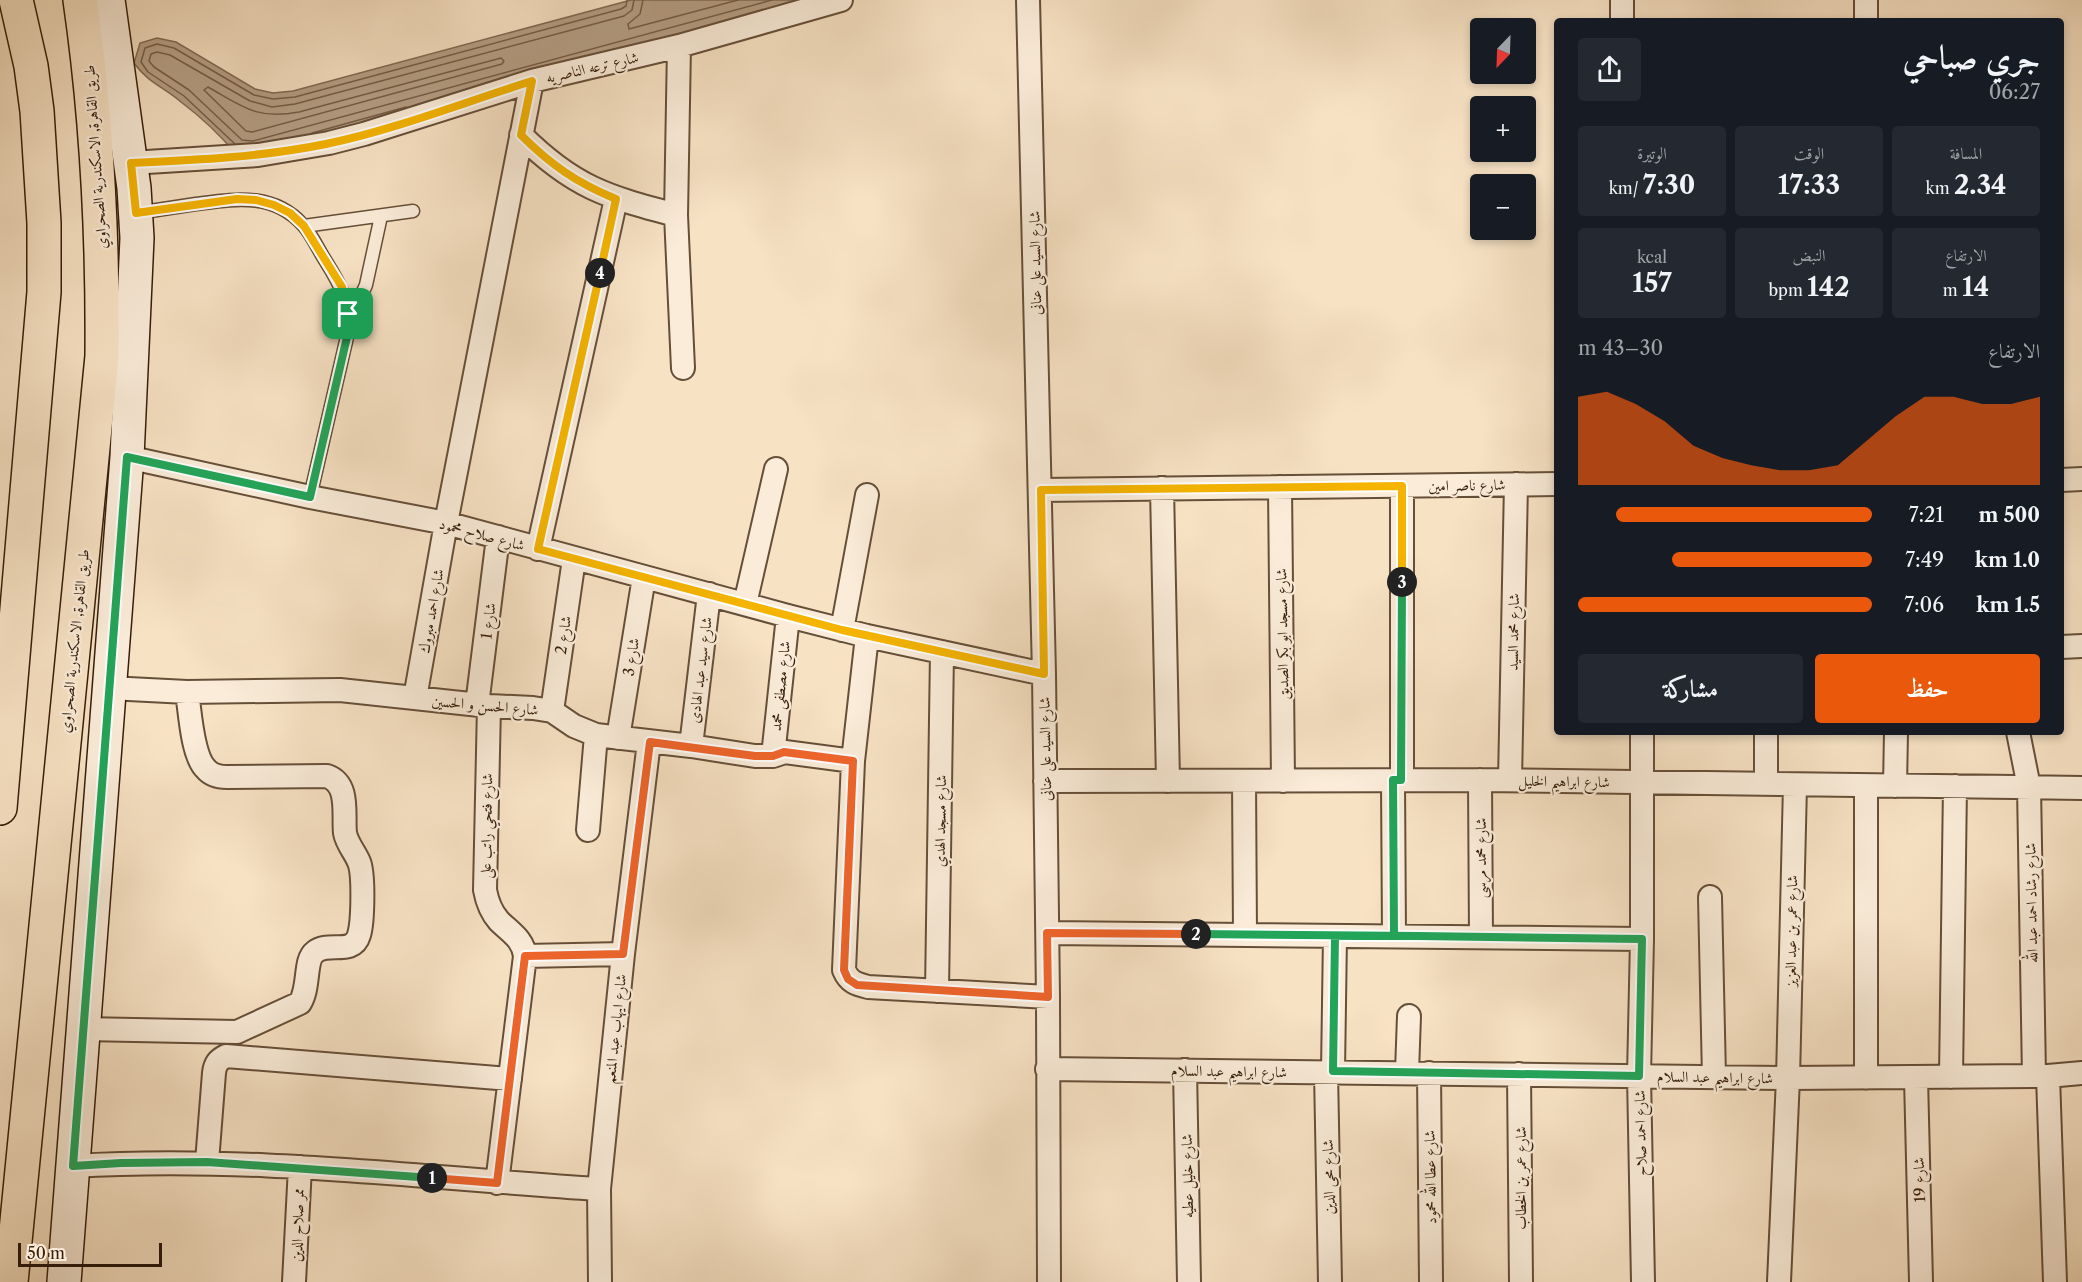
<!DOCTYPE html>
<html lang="ar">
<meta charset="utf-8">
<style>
body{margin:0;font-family:"Libre Caslon Text",Amiri,serif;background:#242831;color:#f1f3f6;direction:rtl;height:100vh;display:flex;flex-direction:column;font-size:22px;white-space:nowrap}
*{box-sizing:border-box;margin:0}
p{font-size:20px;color:#9ea1a6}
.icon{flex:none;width:33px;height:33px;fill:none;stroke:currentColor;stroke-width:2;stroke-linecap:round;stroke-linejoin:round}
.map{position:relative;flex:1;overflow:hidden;direction:ltr}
.details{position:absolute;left:1554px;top:18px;width:510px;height:717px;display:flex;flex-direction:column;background:#171b24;border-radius:6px;box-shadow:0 3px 9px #0003;direction:rtl}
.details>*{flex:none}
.needle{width:39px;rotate:203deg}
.buttons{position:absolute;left:1470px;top:18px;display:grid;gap:12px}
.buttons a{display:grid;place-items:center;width:66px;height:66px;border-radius:6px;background:#171b24;box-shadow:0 3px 9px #0003;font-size:30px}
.scale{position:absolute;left:18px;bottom:15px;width:144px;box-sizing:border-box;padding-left:6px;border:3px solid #361e0a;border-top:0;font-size:16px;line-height:21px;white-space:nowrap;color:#361e0a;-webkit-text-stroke:4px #faecd9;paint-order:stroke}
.pin{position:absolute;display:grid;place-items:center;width:51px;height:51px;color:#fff;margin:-26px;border-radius:12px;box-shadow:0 3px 9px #0006}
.km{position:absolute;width:30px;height:30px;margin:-15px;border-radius:50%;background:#222;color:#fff;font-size:16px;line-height:30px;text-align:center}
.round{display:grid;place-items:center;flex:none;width:63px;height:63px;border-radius:6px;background:#242831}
.headline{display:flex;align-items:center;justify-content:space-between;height:102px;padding:0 24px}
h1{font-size:33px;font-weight:700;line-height:45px}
.stats{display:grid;grid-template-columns:repeat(3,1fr);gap:9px;height:102px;padding:6px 24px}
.stats div{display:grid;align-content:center;border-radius:6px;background:#242831;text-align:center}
.stats b{font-size:26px;font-weight:700}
.stats small{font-size:16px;font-weight:400}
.stats p{font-size:16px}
.chart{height:168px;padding:12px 24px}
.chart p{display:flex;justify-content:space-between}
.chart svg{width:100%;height:108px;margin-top:6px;fill:#ea580c;opacity:.7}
.primary-button{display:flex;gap:12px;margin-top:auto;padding:12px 24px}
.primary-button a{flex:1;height:69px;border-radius:6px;background:#ea580c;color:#fff;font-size:24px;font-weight:700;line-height:69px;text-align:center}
.primary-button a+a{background:#242831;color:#f1f3f6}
ul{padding:0 24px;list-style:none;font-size:20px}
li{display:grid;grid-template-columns:96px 72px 1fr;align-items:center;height:45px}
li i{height:15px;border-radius:8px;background:#ea580c}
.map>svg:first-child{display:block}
.water{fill:#b59f85;stroke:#826b54;stroke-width:1.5}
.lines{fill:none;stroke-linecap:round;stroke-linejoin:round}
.shore{stroke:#765e48;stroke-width:1.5}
.lane-casing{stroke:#664f38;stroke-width:15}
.street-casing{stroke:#664f38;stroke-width:26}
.secondary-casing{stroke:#361e0a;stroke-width:36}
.highway-casing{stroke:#361e0a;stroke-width:36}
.lane{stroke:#faecd9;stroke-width:12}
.street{stroke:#faecd9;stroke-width:22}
.secondary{stroke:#faecd9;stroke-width:33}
.highway{stroke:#f7e2c4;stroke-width:33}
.split-1-casing{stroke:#fff;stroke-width:12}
.split-2-casing{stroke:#fff;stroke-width:12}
.split-3-casing{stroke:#fff;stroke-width:12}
.split-4-casing{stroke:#fff;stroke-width:12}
.split-5-casing{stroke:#fff;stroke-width:12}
.split-1{stroke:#22a559;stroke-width:8}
.split-2{stroke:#f0652b;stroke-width:8}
.split-3{stroke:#22a559;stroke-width:8}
.split-4{stroke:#f5b400;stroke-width:8}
.split-5{stroke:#f5b400;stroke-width:8}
.labels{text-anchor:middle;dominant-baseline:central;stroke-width:4.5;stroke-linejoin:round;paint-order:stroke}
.street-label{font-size:15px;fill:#361e0a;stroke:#faecd9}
</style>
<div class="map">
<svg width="2082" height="1282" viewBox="0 0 2082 1282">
<rect width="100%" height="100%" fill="#f7e2c4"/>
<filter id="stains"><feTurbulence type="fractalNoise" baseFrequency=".00333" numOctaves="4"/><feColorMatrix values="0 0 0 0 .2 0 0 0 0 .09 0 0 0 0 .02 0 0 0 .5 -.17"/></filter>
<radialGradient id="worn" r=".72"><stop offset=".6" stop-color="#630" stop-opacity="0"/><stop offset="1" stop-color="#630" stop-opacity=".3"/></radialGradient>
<path class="water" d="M631 0H823L255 155 236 154C220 135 201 117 181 102 164 87 148 83 134 63L140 43 157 38 176 42 255 89 273 93 293 91Z"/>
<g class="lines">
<path class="shore" d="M634 0 632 10 624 16 295 104 272 107 250 101 170 55 157 52 151 54 149 61 154 67 189 90 242 140 253 141 772 0
M643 0 640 14 628 24 629 29 738 0
M501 58 504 61 502 64 252 132 246 131 204 90 208 87C243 107 257 120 299 112Z
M312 133 406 107
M235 144 184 96 148 72 141 62 145 48 157 44 174 48 254 95 273 99 295 97 621 9 626 6 627 0"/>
<defs>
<path id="lane" d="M137 213C156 210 176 207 196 204 235 199 273 192 303 225 312 235 318 249 325 260 342 287 351 304 347 337L310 497
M304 226 413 211
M348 314 361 296 366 285 381 216"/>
<path id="street" d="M1028 0 1044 674 1048 997 1049 1282
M1866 0V21
M1622 21V0
M679 46 676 215 683 368
M521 135C573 187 607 197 676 215
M131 163 258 155 329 143 364 134 532 81 679 46 841 0
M127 457 310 497 446 523 788 616 867 636 1044 674
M2061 480 2082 479
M1280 487 1283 781
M1162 488 1168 781
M1041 490 1557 484
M538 549 616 199
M745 604 776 469
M842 630 867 495
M867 636 853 761 844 970C849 982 856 984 868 987L1048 997
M2061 647 2082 646
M109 688 187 692 340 690 489 706 533 708 552 711 574 726 596 735 691 746 755 756H773L785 752 853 761
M415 698 446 523 532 81
M477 705 498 537
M489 706 485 890C487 901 491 912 499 921 511 933 523 939 525 956L497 1183
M552 711 574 559
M1642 732V939L1639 1076 1643 1282
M2018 732 2029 787 2034 1076
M618 738 644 577
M691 746 709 594
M773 756 788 616
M1393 780 1394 936
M1402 780V486
M1480 780 1481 937
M1510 780 1516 484
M1045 781 1480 780 2082 788
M1244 781 1245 934
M1766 784V732
M1895 786 1896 732
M588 830 596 735
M1710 897 1714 1077
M1048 933 1642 939
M525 956 623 954
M937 991 942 652
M83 1029 237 1032 300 1003C310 987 304 960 315 952 328 941 353 956 359 935 363 922 364 874 359 862 355 852 347 844 345 833 343 814 350 784 327 776L227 777C219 777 211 775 206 769 192 756 190 711 187 692
M1047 1069 1788 1078 2048 1076 2082 1073
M1185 1070 1189 1282
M1333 1071 1335 936
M1326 1072 1330 1282
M1407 1072 1409 1016
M1429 1073 1431 1282
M1519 1074 1521 1282
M2048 1076 2055 1282
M1951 1077 1955 786
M1866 1078V786
M1916 1078 1921 1282
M207 1162 214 1073C215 1064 218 1060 226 1056L510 1079
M73 1166C248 1155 424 1178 599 1189
M294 1282 300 1167
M600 1282 599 1189 623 954 649 742
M1779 1282 1788 1078 1795 785"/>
<path id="secondary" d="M64 1282 127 457 137 238 134 188 108 0"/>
<path id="highway" d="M0 808 44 292V223L37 111 31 66 16 0
M11 1282 102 356C103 236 97 118 80 0"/>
</defs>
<use href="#lane" class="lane-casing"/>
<use href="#street" class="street-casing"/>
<use href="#secondary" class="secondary-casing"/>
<use href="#highway" class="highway-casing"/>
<use href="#lane" class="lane"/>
<use href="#street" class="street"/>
<use href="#secondary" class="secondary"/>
<use href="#highway" class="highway"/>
</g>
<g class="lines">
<defs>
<path id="split-1" d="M348 314 347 337 310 497 127 457 73 1166 121 1163 207 1162 432 1178"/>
<path id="split-2" d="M432 1178 497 1183 525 956 623 954 650 742 755 756H773L784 752 853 761 844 970 848 979 857 985 1048 997 1047 933 1196 934"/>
<path id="split-3" d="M1196 934C1345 935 1493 937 1642 939L1639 1076 1333 1071 1335 936H1394L1393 780H1401L1402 582"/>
<path id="split-4" d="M600 273 538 549 842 630 1044 674 1041 490 1402 486V582"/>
<path id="split-5" d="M348 314 342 287 304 226 290 213 274 205 256 200 237 199 136 213 131 163C197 160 262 157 326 144 394 130 465 102 532 81L521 135C551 165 577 183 616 199L600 273"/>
</defs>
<use href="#split-1" class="split-1-casing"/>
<use href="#split-2" class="split-2-casing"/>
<use href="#split-3" class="split-3-casing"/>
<use href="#split-4" class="split-4-casing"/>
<use href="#split-5" class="split-5-casing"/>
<use href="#split-1" class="split-1"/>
<use href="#split-2" class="split-2"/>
<use href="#split-3" class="split-3"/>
<use href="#split-4" class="split-4"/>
<use href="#split-5" class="split-5"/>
</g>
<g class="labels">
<g class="street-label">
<text transform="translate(592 67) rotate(-13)">شارع ترعه الناصريه</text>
<text transform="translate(95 157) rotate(-94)">طريق القاهرة, الاسكندرية الصحراوي</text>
<text transform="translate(1035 263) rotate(-91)">شارع السيد على عنانى</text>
<text transform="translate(1467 485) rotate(-1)">شارع ناصر امين</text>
<text transform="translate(482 534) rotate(15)">شارع صلاح محمود</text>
<text transform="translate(431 611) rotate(-80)">شارع احمد مبروك</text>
<text transform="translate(488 621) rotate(-83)">شارع 1</text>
<text transform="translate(1513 632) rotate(-89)">شارع محمد السيد</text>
<text transform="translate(1282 634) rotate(-91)">شارع مسجد ابو بكر الصديق</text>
<text transform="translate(563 635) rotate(-82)">شارع 2</text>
<text transform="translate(74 641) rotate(-84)">طريق القاهرة, الاسكندرية الصحراوي</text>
<text transform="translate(631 657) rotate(-81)">شارع 3</text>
<text transform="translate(700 670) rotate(-83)">شارع سيد عبد الهادى</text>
<text transform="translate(780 686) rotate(-84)">شارع مصطفى محمد</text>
<text transform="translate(485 705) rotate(5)">شارع الحسن و الحسين</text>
<text transform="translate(1045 749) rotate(-91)">شارع السيد على عنانى</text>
<text transform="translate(1564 781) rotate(1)">شارع ابراهيم الخليل</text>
<text transform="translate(940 821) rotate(-89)">شارع مسجد الهدي</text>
<text transform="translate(486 826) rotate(-89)">شارع فتحي راتب على</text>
<text transform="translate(1480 858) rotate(-90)">شارع محمد مرسى</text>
<text transform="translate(2031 903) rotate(-91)">شارع رشاد احمد عبد الله</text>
<text transform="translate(1791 931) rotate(-89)">شارع عمر بن عبد العزيز</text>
<text transform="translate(615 1029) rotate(-84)">شارع ايهاب عبد المنعم</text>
<text transform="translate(1229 1071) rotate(1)">شارع ابراهيم عبد السلام</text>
<text transform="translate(1715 1077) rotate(1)">شارع ابراهيم عبد السلام</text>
<text transform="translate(1640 1133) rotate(-91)">شارع احمد صلاح</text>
<text transform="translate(1187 1176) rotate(-91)">شارع خليل عطيه</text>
<text transform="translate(1328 1177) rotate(-91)">شارع محى الدين</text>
<text transform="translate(1430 1177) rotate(-91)">شارع عطا الله محمود</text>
<text transform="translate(1520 1178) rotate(-90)">شارع عمر بن الخطاب</text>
<text transform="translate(1919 1180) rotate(-92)">شارع 19</text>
<text transform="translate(297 1225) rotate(-88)">ممر صلاح الدين</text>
</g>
</g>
<rect width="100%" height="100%" filter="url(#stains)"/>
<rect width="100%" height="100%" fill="url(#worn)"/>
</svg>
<div class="buttons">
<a><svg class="needle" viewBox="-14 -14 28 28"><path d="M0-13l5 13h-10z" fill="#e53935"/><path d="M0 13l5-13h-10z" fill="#9ea1a6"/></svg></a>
<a>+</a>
<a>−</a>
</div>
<div class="scale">50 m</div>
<div class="pin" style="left:348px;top:314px;background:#1e9e55"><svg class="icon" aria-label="arrive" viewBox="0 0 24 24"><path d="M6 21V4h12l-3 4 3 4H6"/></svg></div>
<b class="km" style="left:432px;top:1178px">1</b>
<b class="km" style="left:1196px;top:934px">2</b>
<b class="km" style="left:1402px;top:582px">3</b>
<b class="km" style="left:600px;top:273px">4</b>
<section class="details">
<div class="headline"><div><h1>جري صباحي</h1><p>06:27</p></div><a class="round"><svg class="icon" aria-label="share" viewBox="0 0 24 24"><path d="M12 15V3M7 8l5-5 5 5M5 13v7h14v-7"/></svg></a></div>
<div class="stats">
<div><p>المسافة</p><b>2.34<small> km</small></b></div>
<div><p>الوقت</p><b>17:33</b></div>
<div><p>الوتيرة</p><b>7:30<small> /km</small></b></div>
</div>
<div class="stats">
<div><p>الارتفاع</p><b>14<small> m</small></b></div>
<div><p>النبض</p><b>142<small> bpm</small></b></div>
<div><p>kcal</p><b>157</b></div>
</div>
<div class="chart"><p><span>الارتفاع</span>30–43 m</p>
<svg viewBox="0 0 160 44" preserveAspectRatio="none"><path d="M0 44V8L10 6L20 11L30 18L40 28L50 33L60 36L70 38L80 38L90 36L100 26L110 16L120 8L130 8L140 11L150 11L160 8V44z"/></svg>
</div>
<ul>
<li><b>500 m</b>7:21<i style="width:87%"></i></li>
<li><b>1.0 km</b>7:49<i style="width:68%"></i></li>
<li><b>1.5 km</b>7:06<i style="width:100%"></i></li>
</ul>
<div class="primary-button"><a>حفظ</a><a>مشاركة</a></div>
</section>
</div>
